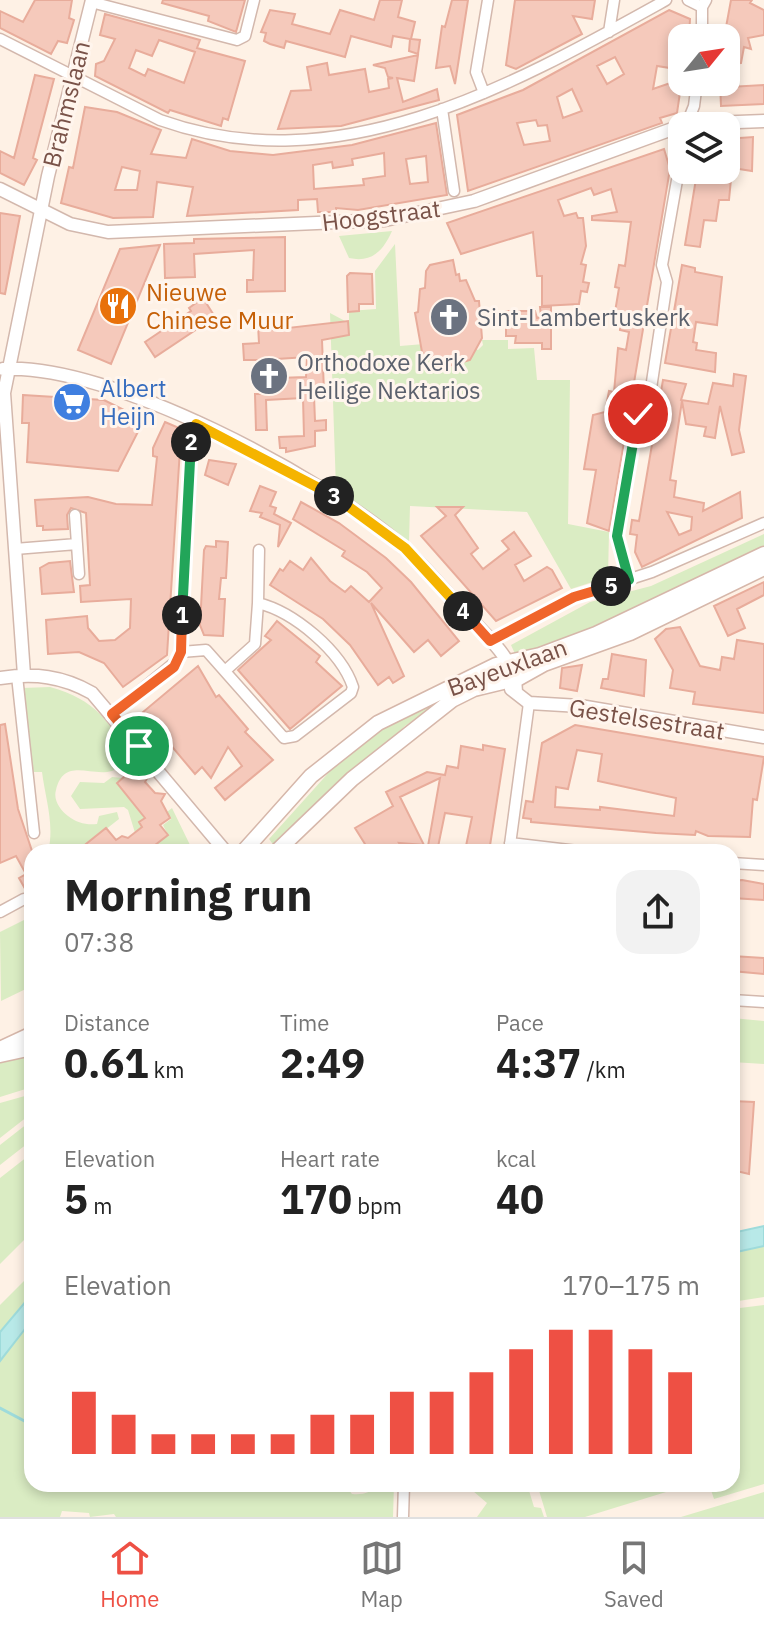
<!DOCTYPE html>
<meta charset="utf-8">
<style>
body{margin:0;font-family:"IBM Plex Sans",sans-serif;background:#f2f2f2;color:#222;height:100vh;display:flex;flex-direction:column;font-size:30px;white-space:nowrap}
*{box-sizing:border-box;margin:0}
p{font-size:26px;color:#767676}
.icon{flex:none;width:44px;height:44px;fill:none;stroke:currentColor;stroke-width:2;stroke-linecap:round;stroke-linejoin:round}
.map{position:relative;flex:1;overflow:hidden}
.side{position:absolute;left:24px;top:844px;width:716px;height:648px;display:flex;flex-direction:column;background:#fff;border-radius:24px;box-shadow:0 4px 12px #0003}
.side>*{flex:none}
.needle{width:52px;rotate:60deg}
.fabs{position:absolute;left:668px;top:24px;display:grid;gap:16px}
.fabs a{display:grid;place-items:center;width:72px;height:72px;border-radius:16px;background:#fff;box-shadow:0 4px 12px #0003;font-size:40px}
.pin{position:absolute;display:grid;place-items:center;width:68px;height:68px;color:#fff;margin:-34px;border:4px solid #fff;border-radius:50%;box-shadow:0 2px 8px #0007}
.km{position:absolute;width:40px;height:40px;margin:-20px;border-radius:50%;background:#222;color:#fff;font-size:22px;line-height:40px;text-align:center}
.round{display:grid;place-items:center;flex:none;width:84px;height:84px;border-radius:24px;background:#f2f2f2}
.overview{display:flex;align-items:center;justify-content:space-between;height:136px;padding:0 40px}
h1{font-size:44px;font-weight:700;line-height:60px}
.stats{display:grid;grid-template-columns:repeat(3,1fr);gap:12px;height:136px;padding:8px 40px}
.stats div{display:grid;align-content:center}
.stats b{font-size:40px;font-weight:700}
.stats small{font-size:22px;font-weight:400}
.stats p{font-size:22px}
.chart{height:224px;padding:16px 40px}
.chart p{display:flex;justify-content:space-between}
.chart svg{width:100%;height:144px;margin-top:8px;stroke:#ee5044;stroke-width:6}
.tab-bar{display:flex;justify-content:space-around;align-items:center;height:112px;border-top:2px solid #e0e0e0;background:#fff;font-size:22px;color:#767676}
.tab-bar a{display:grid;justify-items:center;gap:4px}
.tab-bar .current{color:#ee5044}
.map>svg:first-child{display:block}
.green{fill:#daecc3}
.water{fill:#b8e9e8;stroke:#9edbdb;stroke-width:2}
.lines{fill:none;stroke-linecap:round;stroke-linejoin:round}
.stream{stroke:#9edbdb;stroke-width:3}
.building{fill:#f5c9bb;stroke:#e8ac9b;stroke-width:2;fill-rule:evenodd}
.minor-casing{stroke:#d3b8ad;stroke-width:13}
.tertiary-casing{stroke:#d3b8ad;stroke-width:15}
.secondary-casing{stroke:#d6b7aa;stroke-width:17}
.minor{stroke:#fff;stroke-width:10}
.tertiary{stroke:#fff;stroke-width:12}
.secondary{stroke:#fff;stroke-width:14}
.split-1-casing{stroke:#fff;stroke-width:16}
.split-2-casing{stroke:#fff;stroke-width:16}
.split-3-casing{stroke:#fff;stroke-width:16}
.split-4-casing{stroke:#fff;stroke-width:16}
.split-5-casing{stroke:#fff;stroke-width:16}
.split-6-casing{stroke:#fff;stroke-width:16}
.split-1{stroke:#f0652b;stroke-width:10}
.split-2{stroke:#22a559;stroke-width:10}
.split-3{stroke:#f5b400;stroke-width:10}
.split-4{stroke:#f5b400;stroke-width:10}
.split-5{stroke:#f0652b;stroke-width:10}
.split-6{stroke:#22a559;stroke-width:10}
.labels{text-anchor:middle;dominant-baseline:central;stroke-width:6;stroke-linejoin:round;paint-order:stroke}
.street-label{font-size:24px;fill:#795248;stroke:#fff5ed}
.food-label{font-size:24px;fill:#c56008;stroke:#fff5ed;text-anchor:start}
.worship-label{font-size:24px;fill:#5b616d;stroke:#fff5ed;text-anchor:start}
.shop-label{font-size:24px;fill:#366cbe;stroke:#fff5ed;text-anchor:start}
</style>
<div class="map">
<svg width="764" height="1517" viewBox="0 0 764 1517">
<rect width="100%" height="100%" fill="#fef1e5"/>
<path class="green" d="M392 231C383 251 372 263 349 258L339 236Z
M395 244 400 346 424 344 426 356 433 358 438 354 451 367 464 364 466 359 470 360 467 355 472 347 478 350 483 345 482 340H508V349L534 348 537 380H570L568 524 609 532 608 577 571 589 527 512 410 506 409 542 336 489 330 313 345 321 333 322V336H349V311L376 309 375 271Z
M764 534V549L599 628 516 656 511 645 590 602 651 586Z
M492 671 494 680 450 695 405 726 275 847 269 839 349 750 370 733Z
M50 687C97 700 107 721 133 758 127 762 119 768 112 771 90 777 64 757 56 790 53 800 60 810 68 816 77 823 86 825 97 824L99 816 117 812 119 819 77 852H48C55 825 45 797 42 772H29L22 688Z
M112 777 123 778 117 783 150 824 136 836 128 810 124 807 80 809 71 796 80 782 104 783Z
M172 808 190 845 189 850 146 852 168 835 163 825 171 819 167 812Z
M32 916V986L1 1001 0 932Z
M732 1018 764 1021V1064L732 1062Z
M32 1052V1087L0 1097V1060Z
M32 1094V1113L0 1138V1103Z
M32 1120V1140L0 1165V1145Z
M32 1153V1232L0 1264V1178Z
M764 1246V1297L732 1302V1253Z
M32 1273V1294L0 1332V1305Z
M764 1305V1484L714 1499 709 1484H732V1309Z
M32 1307V1484H344L352 1494C363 1495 371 1493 378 1484H394L393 1517H116L114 1514 90 1517 89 1513 62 1511 60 1517H0V1346Z
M482 1484H527L534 1507 541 1508 544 1517H477L487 1503 473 1491Z
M537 1484H692L585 1517H547Z
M764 1492V1517H681Z"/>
<path class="water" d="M764 1226V1246L732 1253V1233Z
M32 1294V1320L0 1361V1332Z"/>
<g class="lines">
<path class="stream" d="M0 1408 32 1425"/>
</g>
<path class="building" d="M35 0H72L69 18 74 20 67 43 58 41 51 54 0 28V11L23 22Z
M163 0H245L236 32 208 21 209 16 162 3Z
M380 0H402L398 17 415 22 411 39 420 40 418 54 409 51 410 39 393 36 391 47 351 36 345 57 286 41 284 48 270 44 264 41 266 33 261 32 270 10 295 14 292 24 330 34 340 10 374 20Z
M452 0H468L455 84 450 66 436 68 442 26 445 27Z
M515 0H595L592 19 573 16 582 34 516 69 506 65Z
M731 0H752L750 3 764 10V35L748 38 751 49 744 47 741 63 726 64 724 38Z
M669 10 690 19 689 38H682V70L657 66 653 89 682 79 677 113 660 118 662 123 468 191 457 115 523 90ZM615 57 624 74 607 84 597 66ZM572 89 582 111 563 118 557 97ZM536 120 538 126 547 125 550 141 524 145 517 123Z
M105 14 200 40 197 48 245 61 228 120 223 118 221 126 170 110 168 113 95 76 96 64 104 61 115 39 100 35ZM159 40 195 52 184 83 148 69 145 76 129 68 136 50 152 56Z
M418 55 414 81 397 78 403 102 437 89 439 100 341 126 278 129 291 91 311 90 307 67 327 63 329 75 365 69 369 92 389 88 388 79 393 78 388 77 385 68 373 65Z
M35 75 54 79 33 158 37 160 24 185 0 173V151L14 158Z
M720 82H728L729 87 764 85V104L721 106Z
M85 107 117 112 161 130 151 154 186 158 192 139 230 151 273 155 352 145 436 123 447 195 358 210 336 208V212H318L317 199 298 200V210L187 216 193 187 157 182 153 217 113 218 61 203 69 167 73 168ZM384 153 385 176 363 179 364 185 314 189 313 165 332 162 333 168 353 165 352 159ZM426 156 428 182 410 184 406 159ZM122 167 140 171 137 190H115Z
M753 137 752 171 726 167V139Z
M664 149 670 169 609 531 587 523 596 470 584 469 593 415 605 412 609 391 614 392 618 348 626 350 629 332 620 330 622 313 615 312 619 288 615 287 619 265 625 266 631 222 592 220V216L617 212 611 189 594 195 591 188 558 200 564 216 576 213 578 218H583L586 246 581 264 586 265 583 282 589 283 587 292 581 291 579 304 542 306V276H537L533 232 461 254 447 223Z
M697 173 731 179 729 200H719L716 221 704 220 700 247 685 245Z
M0 213 20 216 5 294 0 293Z
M285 237V291L247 292V280H253L254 250 194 254 195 277 165 278 164 244 194 243V239Z
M160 245 111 364 78 350 120 249Z
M453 260 456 275 459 274 460 281 466 280 475 301H479L482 338 470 360 449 366 441 357 428 358 422 352 415 313 418 312 420 289 425 288 426 271 430 265Z
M682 265 695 268V272L722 277 717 325 696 322 693 342 697 343 696 350 716 353 715 372 665 363Z
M350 273 372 274 373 304H359V311L348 312 347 276Z
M203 298 215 317 155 357 145 342 191 311 189 308Z
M540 307H551V349H542V343H515L516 336H506V311H535L537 318 541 317Z
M348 321 349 335 322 340 324 392 315 393 314 396 315 421 326 420V430L315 431V446L286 452V448H280L279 437 304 436 303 398 266 400 267 430H256L255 394H261L260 360H244L243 344 259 343 258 325H271V330ZM307 357 306 377 278 378 277 359Z
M734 374 746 376 739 430 744 452 732 455 720 406 715 438 704 436 706 427 686 424 682 401 670 480 676 481 674 497 704 503 703 511 740 492 742 518 642 567 635 552 637 535 630 534 632 520 639 521 663 380 686 384 681 400 708 404 713 383 733 386ZM667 512 692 517 691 530 679 535Z
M23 395 104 400 144 420 118 471 27 462 29 423H22Z
M165 422 179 428 174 437 180 440 177 448 180 449 167 655 123 687 104 663 79 652 48 654 46 620 87 616 88 628 99 641 115 640 130 628 131 599 81 602 80 586 90 585 86 513 71 508 67 515 68 529 43 530V526H37L35 500 88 497 116 504 152 505 157 457 153 456V448Z
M209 460 236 464 228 485 205 475Z
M260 486 276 492 270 506 276 508 274 514 291 523 278 547 280 525 260 517 262 513 250 511Z
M301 502 339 523 386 558 411 582 459 641 441 656 428 640 414 652 371 603 404 676 393 683 389 677 378 685 350 645 323 619 270 585 280 569 283 571 290 561 303 570 311 558 330 581 345 592 351 586 369 602 382 588 367 572 342 556 345 551 293 519Z
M437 507H463L455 515 478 548 471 554 483 569 509 549 502 541 514 532 531 556 515 565 524 581 547 567 552 570 562 588 496 621 421 536 446 516Z
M216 541 228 542 226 578H221L219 599H225L223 636 204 635 200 625 204 550 206 546 216 547Z
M49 563 70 561 74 592 42 594 40 568Z
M764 582V595L737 609 745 628 728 636 714 606Z
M277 621 320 656 316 662 342 686 290 729 238 670 271 640 265 636Z
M680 627 700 666 720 670 722 657 734 659 737 640 764 644V713L693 704 695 692 670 688 673 670 655 639 666 629Z
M612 654 646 660 644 696 601 688 603 679H608Z
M582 665 577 691 560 688 562 668Z
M198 666 216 697 219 695 248 729 245 732 273 760 225 800 215 788 242 766 228 747 211 778 202 767 195 774 143 712Z
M5 724 18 809 32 851V901L19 878 26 874 16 856 0 863V725Z
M575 725 764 757 757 800 753 799 750 837 708 836 696 831 695 835 656 833 531 822V819L523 818 526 801 533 802 542 743ZM577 750 602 754 598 781 676 798 674 816 600 807V810L555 807 556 787 568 789Z
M483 745 505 749 489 852H473L474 847 466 846 472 817 445 813 438 847 428 846 440 778 400 797 424 845 399 843 405 852H370L355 828 393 806 386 792 427 772 445 775 447 766 458 768 461 746 483 750Z
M134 768 139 774 149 775 145 782 155 793 165 794 161 801 170 818 160 825 168 835 146 852H76L106 828 116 840 122 836 128 838 142 827 139 822 145 818 117 783Z
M742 880 764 884V900L732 898V881Z
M732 956 764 958V974L732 971Z
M732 1101 754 1102 749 1174 732 1170 737 1117H732Z"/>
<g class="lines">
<defs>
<path id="minor" d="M688 0 702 7
M91 2 237 40 245 36 254 0
M609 32 614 0
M702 38V7L706 0
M0 39 160 120C339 184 513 85 666 0
M484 93 476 72 488 0
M442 109 454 191
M686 126 694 106 697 82
M75 515 79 574
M15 549 77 544
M629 580 617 536 638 414 650 395 667 282 662 265 682 152
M258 603 259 550
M490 641 574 597 652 572 764 523
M181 652 206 650 284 738 295 736 351 693 353 687C341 651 294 612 258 603L255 644 226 670
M17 676 34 833
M112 714 179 659 191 443 196 424
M510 843 586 852
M509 852 529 703
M732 863 764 865
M0 912 24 899
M732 1000 764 1002
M403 1517 404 1484"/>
<path id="tertiary" d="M0 189 70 224 108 232 385 220 474 201 686 124 764 121
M3 369C108 362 325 478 403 547 426 567 445 592 466 614 487 637 517 660 516 693
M24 675 4 393 48 176 92 0
M0 678C35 673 62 676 92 693L226 852
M511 689 529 703 580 706 764 737"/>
<path id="secondary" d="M243 852 311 776 378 723 496 665 540 655 596 634 764 554
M276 852 352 779 452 700 474 689 519 678 544 664 630 633 764 568
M0 1049 32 1034
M0 1055 32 1048"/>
</defs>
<use href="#minor" class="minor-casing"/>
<use href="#tertiary" class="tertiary-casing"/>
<use href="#secondary" class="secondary-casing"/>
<use href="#minor" class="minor"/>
<use href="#tertiary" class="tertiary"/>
<use href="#secondary" class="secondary"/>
</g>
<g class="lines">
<defs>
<path id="split-1" d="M139 746 112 714 174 667 181 652 182 615"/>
<path id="split-2" d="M182 615 191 442"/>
<path id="split-3" d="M191 442 196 424 334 496"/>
<path id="split-4" d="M334 496 405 548 463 611"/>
<path id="split-5" d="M463 611 490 641 574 597 611 586"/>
<path id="split-6" d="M611 586 629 580 617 536 638 414"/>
</defs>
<use href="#split-1" class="split-1-casing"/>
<use href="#split-2" class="split-2-casing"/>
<use href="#split-3" class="split-3-casing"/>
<use href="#split-4" class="split-4-casing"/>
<use href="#split-5" class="split-5-casing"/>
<use href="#split-6" class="split-6-casing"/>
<use href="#split-1" class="split-1"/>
<use href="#split-2" class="split-2"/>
<use href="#split-3" class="split-3"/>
<use href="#split-4" class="split-4"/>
<use href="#split-5" class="split-5"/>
<use href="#split-6" class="split-6"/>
</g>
<defs>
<symbol id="restaurant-disc" viewBox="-11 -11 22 22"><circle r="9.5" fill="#e8710a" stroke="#fff5ed"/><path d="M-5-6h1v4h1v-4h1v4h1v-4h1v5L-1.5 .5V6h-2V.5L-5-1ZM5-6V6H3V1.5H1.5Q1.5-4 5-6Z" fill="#fff"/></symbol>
<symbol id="church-disc" viewBox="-11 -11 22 22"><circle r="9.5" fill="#6b7280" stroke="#fff5ed"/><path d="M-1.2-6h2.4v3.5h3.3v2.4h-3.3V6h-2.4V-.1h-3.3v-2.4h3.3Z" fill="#fff"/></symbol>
<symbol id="supermarket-disc" viewBox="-11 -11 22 22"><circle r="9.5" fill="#3f7fe0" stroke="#fff5ed"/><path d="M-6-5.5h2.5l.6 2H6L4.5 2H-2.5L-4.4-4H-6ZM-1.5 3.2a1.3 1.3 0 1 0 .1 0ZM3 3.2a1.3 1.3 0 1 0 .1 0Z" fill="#fff"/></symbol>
</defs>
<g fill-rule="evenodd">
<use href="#restaurant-disc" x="96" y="284" width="44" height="44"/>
<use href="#church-disc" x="427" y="295" width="44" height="44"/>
<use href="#church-disc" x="247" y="354" width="44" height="44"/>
<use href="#supermarket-disc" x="50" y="380" width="44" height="44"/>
</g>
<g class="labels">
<g class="street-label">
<text transform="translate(66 104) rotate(-76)">Brahmslaan</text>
<text transform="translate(381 215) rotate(-7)">Hoogstraat</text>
<text transform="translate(507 667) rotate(-20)">Bayeuxlaan</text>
<text transform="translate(647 719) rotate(9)">Gestelsestraat</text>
</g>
<g class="food-label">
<text x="146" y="292">Nieuwe<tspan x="146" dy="28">Chinese Muur</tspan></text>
</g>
<g class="worship-label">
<text x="477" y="317">Sint-Lambertuskerk</text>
<text x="297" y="362">Orthodoxe Kerk<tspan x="297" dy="28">Heilige Nektarios</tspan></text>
</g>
<g class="shop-label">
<text x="100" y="388">Albert<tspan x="100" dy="28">Heijn</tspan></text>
</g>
</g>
</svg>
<div class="fabs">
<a><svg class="needle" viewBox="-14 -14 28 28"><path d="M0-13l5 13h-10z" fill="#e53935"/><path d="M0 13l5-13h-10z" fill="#767676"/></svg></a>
<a><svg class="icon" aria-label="layers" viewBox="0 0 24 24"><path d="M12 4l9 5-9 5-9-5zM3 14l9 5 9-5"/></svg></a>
</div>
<div class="pin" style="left:139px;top:746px;background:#1e9e55"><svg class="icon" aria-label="arrive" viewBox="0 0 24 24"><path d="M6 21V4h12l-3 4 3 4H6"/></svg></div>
<div class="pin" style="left:638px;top:414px;background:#d93025"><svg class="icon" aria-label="check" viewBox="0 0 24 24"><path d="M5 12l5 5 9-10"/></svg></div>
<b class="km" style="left:182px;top:615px">1</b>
<b class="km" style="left:191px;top:442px">2</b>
<b class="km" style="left:334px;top:496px">3</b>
<b class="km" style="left:463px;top:611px">4</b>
<b class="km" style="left:611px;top:586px">5</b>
<section class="side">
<div class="overview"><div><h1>Morning run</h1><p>07:38</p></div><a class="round"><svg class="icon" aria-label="share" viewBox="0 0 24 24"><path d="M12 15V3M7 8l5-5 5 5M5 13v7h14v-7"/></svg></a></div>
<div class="stats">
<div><p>Distance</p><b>0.61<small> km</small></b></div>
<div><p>Time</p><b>2:49</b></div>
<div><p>Pace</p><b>4:37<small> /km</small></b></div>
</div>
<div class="stats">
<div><p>Elevation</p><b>5<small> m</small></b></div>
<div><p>Heart rate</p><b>170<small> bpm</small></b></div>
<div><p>kcal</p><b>40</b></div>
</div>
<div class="chart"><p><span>Elevation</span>170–175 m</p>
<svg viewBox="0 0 160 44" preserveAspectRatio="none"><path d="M5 44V25M15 44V32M25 44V38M35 44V38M45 44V38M55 44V38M65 44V32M75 44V32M85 44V25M95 44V25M105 44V19M115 44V12M125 44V6M135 44V6M145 44V12M155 44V19"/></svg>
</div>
</section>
</div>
<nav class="tab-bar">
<a class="current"><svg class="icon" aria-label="home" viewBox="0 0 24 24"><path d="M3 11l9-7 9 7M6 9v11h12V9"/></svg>Home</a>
<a><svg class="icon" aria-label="map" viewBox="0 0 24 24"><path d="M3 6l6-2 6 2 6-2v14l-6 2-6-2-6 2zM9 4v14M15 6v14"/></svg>Map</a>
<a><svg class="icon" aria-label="saved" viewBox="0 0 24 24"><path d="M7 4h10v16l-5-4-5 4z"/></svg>Saved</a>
</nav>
